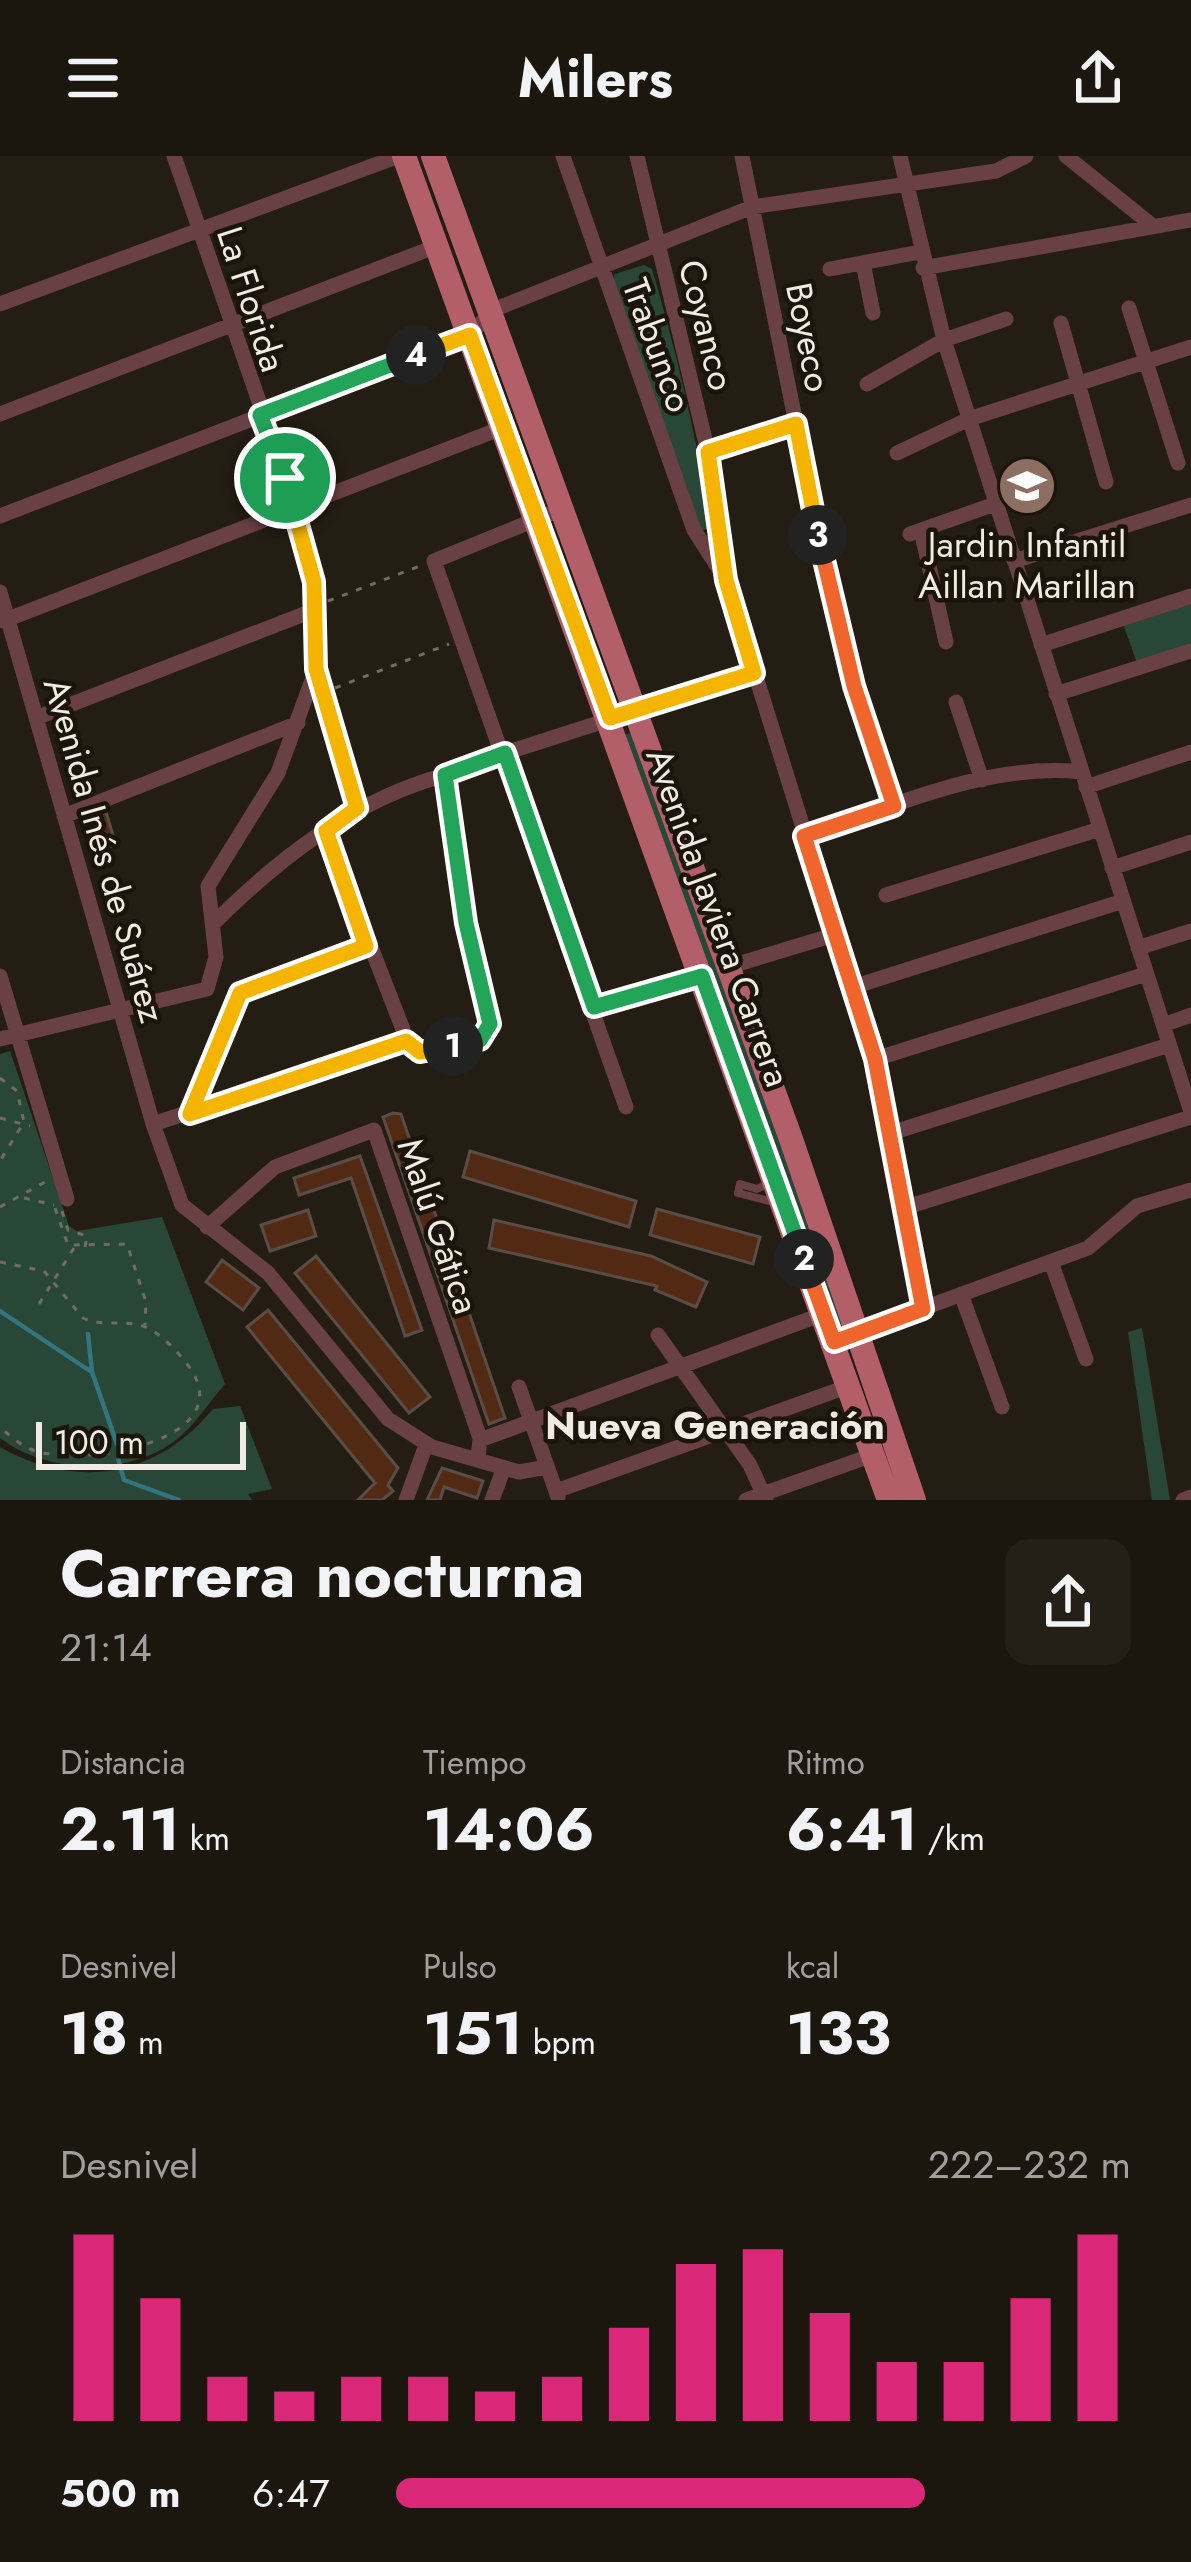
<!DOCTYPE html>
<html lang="es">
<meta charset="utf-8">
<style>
body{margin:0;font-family:Jost,sans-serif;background:#241f17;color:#f1f3f6;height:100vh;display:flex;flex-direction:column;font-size:45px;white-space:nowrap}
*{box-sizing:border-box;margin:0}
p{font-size:39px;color:#a09f9e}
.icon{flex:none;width:66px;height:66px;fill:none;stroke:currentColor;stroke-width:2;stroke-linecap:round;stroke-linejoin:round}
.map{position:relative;height:1344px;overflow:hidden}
.details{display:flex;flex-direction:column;background:#1b160e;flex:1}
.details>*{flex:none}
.scale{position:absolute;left:36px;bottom:30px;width:210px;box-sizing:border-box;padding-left:12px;border:6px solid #f0ebe4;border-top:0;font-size:33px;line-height:42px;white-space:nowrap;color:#f0ebe4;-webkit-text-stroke:9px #1b140a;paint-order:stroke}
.pin{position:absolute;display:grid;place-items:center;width:102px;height:102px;color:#fff;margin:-51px;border:6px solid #fff;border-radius:50%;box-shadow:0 3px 12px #0007}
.km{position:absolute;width:60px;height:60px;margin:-30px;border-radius:50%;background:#222;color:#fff;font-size:33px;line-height:60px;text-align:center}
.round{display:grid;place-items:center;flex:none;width:126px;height:126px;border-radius:24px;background:#241f17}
.headline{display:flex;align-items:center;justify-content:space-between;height:204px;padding:0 60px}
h1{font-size:66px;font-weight:700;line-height:90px}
.stats{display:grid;grid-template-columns:repeat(3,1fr);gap:18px;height:204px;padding:12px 60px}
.stats div{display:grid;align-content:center}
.stats b{font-size:60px;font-weight:700}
.stats small{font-size:33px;font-weight:400}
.stats p{font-size:33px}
.chart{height:336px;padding:24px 60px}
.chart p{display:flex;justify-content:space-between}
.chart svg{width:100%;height:216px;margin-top:12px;stroke:#db2777;stroke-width:6}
ul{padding:0 60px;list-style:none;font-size:39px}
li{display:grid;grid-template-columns:192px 144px 1fr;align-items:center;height:90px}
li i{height:30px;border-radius:15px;background:#db2777}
header{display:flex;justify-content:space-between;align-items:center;height:156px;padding:0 60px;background:#1b160e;font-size:54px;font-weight:700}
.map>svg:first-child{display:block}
.green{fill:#294737}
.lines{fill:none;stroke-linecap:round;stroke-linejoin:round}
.stream{stroke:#32757f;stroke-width:4.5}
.building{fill:#522a13;stroke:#5a4d46;stroke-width:3}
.path{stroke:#726c63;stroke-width:3;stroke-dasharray:6 9;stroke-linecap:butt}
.lane{stroke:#694044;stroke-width:8}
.street{stroke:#694044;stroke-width:15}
.primary{stroke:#b35f69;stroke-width:24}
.split-1-casing{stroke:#fff;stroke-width:24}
.split-2-casing{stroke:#fff;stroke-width:24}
.split-3-casing{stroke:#fff;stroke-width:24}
.split-4-casing{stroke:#fff;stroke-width:24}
.split-5-casing{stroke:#fff;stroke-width:24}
.split-1{stroke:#f5b400;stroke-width:15}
.split-2{stroke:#22a559;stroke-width:15}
.split-3{stroke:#f0652b;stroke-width:15}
.split-4{stroke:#f5b400;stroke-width:15}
.split-5{stroke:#22a559;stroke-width:15}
.labels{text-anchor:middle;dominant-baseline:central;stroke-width:9;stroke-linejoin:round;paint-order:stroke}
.street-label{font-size:36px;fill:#f0ebe4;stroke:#1b140a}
.poi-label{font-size:36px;fill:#f0ebe4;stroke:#1b140a}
.neighbourhood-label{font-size:39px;font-weight:bold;fill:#f0ebe4;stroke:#1b140a}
</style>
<header><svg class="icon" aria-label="menu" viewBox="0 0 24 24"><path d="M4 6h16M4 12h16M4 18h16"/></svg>Milers<svg class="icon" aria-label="share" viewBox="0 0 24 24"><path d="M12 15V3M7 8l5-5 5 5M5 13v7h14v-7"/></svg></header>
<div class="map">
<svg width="1191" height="1344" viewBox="0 0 1191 1344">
<rect width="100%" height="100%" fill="#241d13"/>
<path class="green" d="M644 109 652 113C677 198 697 283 711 371L702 375 611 131 615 118Z
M1191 446V489L1137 507 1123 468Z
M636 575 850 1171 837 1175 622 580Z
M10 895 69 1070 77 1075 162 1061 225 1228C211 1244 198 1264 183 1278 136 1322 48 1319 0 1282V898Z
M1142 1172 1170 1344H1152L1128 1176Z
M240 1250 272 1333 248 1338 252 1344H0V1291C77 1335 157 1321 213 1253Z"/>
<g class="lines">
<path class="stream" d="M0 1155 90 1215
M88 1178 92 1216 117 1288
M118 1302 124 1324 179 1344"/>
</g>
<path class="building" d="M106 656 116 689 92 696 84 665Z
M393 957 401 958 505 1262 489 1268 383 961Z
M470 995 636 1045 629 1071 463 1021Z
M360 1000 422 1174 405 1180 351 1022 299 1039 294 1022Z
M657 1053 760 1081 753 1108 650 1079Z
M308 1054 316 1080 270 1095 261 1069Z
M494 1064 651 1100 707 1126 696 1151 655 1134 657 1130 489 1092Z
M316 1100 430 1241 409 1257 295 1117Z
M222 1104 259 1132 243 1154 206 1126Z
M268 1154 398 1312 388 1329 393 1335 382 1344H358L375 1327 247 1171Z
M442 1312 483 1325 477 1342 444 1331 440 1344H427Z"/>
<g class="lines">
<path class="path" d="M328 445 420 410
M335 532 449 488
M458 615 488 603
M0 922 17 935 24 966 0 1005
M0 962 30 970
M24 1042 54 1049
M0 1051 45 1026
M55 1052 68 1089 127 1088 146 1146 145 1169
M62 1055 68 1074 87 1080 85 1091
M0 1106 44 1115 83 1162C104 1172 127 1162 148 1172 161 1179 173 1191 183 1203 254 1284 79 1314 30 1293 19 1288 9 1279 0 1271
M39 1148 74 1092"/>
<path class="lane" d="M769 1027 757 1033 740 1028 738 1037 777 1047"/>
<path class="street" d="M174 0 296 352 314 426 316 513 357 651
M563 0 694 374 726 424 875 903 923 1153
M637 0 708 296 725 419
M742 0 834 456 894 650
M900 0 944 184 1191 956
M1066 0 1153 70
M863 107 873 157
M923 112 1191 64
M830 113 920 96
M0 148 399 0
M1129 152 1178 307
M1061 167 1106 326
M867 228 944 184 1006 163
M0 258 437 90
M708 296 796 268
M897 297 969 263 1191 191
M564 352 434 405 626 951
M0 360 470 179 493 154 752 51 996 15 1026 0
M921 374 946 486
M910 378 995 348
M1014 405 1191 349
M0 436 153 968 182 1049 268 1117 388 1263 432 1291 519 1316 547 1311
M3 465 502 272
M1041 489 1191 440
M1056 538 1191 495
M956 546 982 624
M36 562 317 453
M505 597 754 517
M1086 631 1191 596
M64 660 298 567
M804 680C891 651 989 606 1081 616
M1112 712 1191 686
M886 739 1100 673
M213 768C280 701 354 644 445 619L466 767 490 869 484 882 425 895 409 889 326 675
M1138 792 1191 775
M728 811 837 778
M0 820 67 1043
M853 831 1123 745
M594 851 702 820
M1163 869 1191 859
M0 883 207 833 216 801 208 730 278 617 315 516
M875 903 1146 818
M189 958 240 837 366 790
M153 968 406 885
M888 978 1169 889
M904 1052 1191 961
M207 1071 275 1011 374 974 480 1282 478 1304
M1051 1106 1086 1203
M961 1138 1002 1251
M658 1179 750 1309 766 1344
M850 1179 1088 1092 1137 1050 1191 1034
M519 1231 558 1341
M480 1284 823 1158
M556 1335 849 1230
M406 1344 426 1289
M492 1344 504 1312
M746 1344 873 1299
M1183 1344 1191 1341"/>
<path class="primary" d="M404 0 889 1344
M433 0 791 983 914 1344"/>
</g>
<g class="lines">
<defs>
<path id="split-1" d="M285 322 314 426 316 513 357 652 326 675 366 790 240 837 190 958 406 885 420 896 453 890"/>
<path id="split-2" d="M453 890 480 884 490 868 466 767 445 619 505 597 594 851 702 820 804 1103"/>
<path id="split-3" d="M804 1103 834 1186 923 1153 875 903 804 680 894 650 854 530 818 379"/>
<path id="split-4" d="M416 199 470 179 610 562 754 517 726 424 708 296 796 268 818 379"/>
<path id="split-5" d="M285 322 260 259 416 199"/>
</defs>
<use href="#split-1" class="split-1-casing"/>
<use href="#split-2" class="split-2-casing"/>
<use href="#split-3" class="split-3-casing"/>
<use href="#split-4" class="split-4-casing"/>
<use href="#split-5" class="split-5-casing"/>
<use href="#split-1" class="split-1"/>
<use href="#split-2" class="split-2"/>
<use href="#split-3" class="split-3"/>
<use href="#split-4" class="split-4"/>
<use href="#split-5" class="split-5"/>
</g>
<defs>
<symbol id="school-disc" viewBox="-11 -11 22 22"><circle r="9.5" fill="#8d6e63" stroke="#1b140a"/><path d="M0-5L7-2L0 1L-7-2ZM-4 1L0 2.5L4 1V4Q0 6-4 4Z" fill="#fff"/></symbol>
</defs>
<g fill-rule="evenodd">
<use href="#school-disc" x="994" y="297" width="66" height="66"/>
</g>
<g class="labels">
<g class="street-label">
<text transform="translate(252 143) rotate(72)">La Florida</text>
<text transform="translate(707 169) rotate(76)">Coyanco</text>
<text transform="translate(809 181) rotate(79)">Boyeco</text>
<text transform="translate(658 189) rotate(70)">Trabunco</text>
<text transform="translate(105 694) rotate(74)">Avenida Inés de Suárez</text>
<text transform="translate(719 761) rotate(70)">Avenida Javiera Carrera</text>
<text transform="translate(439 1070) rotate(71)">Malú Gática</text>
</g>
<g class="poi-label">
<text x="1027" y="388">Jardin Infantil<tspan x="1027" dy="41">Aillan Marillan</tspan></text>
</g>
<g class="neighbourhood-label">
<text x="715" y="1269">Nueva Generación</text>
</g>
</g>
</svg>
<div class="scale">100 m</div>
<div class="pin" style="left:285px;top:322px;background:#1e9e55"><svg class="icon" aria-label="arrive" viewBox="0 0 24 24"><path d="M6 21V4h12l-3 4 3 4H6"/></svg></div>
<b class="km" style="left:453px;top:890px">1</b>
<b class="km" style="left:804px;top:1103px">2</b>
<b class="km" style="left:818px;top:379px">3</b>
<b class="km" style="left:416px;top:199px">4</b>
</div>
<section class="details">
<div class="headline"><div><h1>Carrera nocturna</h1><p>21:14</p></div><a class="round"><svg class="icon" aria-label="share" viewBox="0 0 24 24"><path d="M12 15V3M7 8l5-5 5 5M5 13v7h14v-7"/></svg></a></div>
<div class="stats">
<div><p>Distancia</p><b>2.11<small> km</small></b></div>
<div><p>Tiempo</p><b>14:06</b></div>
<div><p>Ritmo</p><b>6:41<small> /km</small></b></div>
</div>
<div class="stats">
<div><p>Desnivel</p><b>18<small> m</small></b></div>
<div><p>Pulso</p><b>151<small> bpm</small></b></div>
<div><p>kcal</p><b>133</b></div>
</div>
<div class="chart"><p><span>Desnivel</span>222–232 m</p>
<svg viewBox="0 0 160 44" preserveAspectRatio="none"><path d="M5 44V6M15 44V19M25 44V35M35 44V38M45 44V35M55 44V35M65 44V38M75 44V35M85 44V25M95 44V12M105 44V9M115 44V22M125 44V32M135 44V32M145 44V19M155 44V6"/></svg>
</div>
<ul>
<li><b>500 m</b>6:47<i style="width:72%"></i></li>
</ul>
</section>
